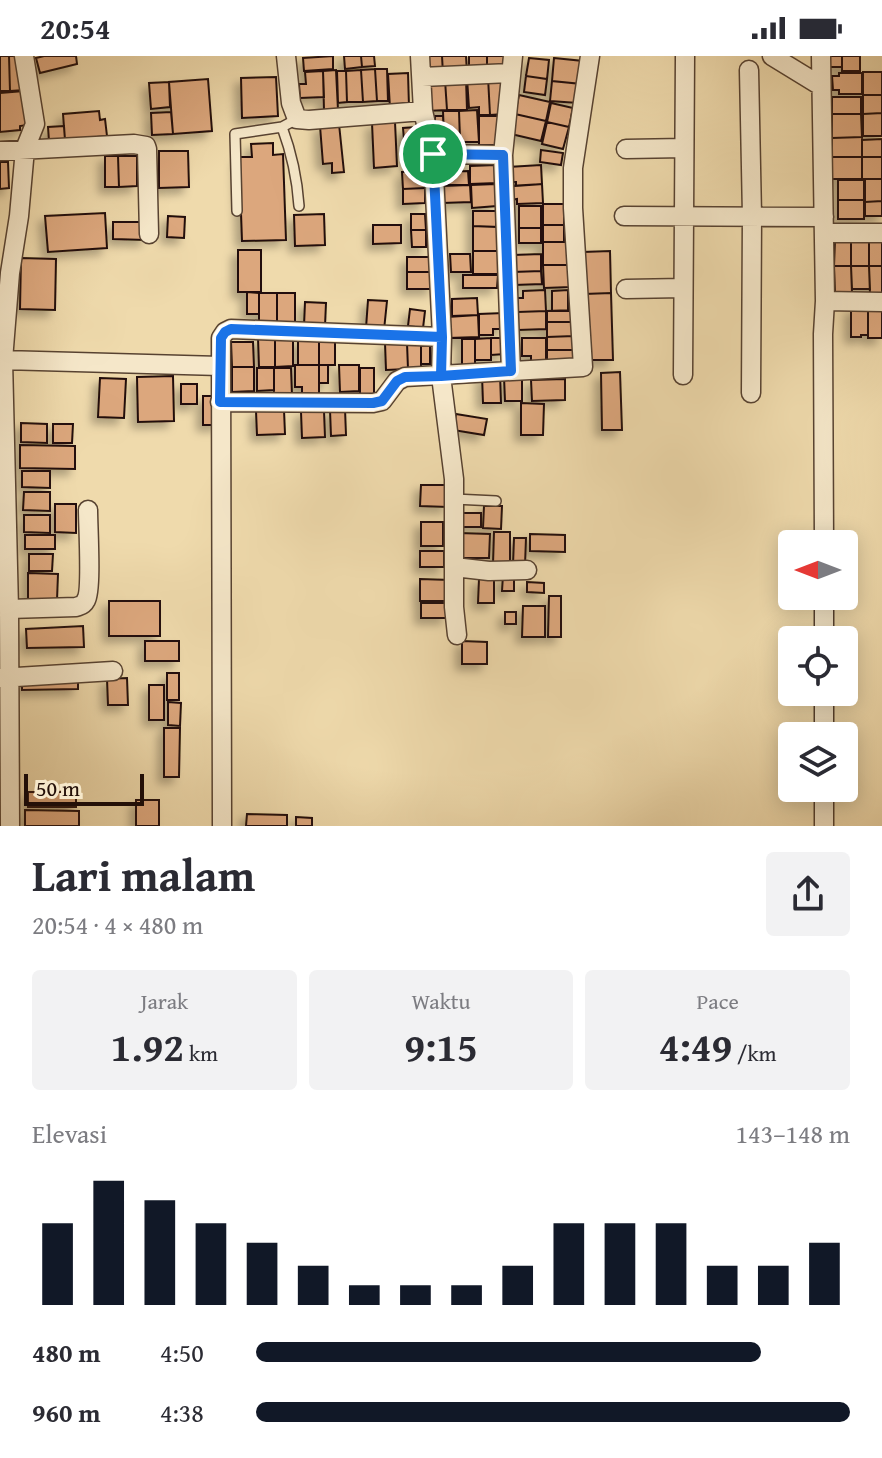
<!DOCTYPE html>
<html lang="id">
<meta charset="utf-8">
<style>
body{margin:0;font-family:"Gentium Book Plus",serif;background:#f2f2f3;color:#2b2b33;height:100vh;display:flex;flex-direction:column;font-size:30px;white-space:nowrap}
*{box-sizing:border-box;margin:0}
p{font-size:26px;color:#7c7c81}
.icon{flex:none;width:44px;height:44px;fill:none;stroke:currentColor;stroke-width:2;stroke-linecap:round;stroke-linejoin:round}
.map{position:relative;height:770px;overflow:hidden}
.panel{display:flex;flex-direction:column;background:#fff;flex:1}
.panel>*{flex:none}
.needle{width:52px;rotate:270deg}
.controls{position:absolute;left:778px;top:474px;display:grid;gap:16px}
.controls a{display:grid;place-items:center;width:80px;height:80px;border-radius:8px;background:#fff;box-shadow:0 4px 20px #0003;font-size:40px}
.scale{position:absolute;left:24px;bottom:20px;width:120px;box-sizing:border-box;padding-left:8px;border:4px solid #241008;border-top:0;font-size:22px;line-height:28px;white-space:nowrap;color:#241008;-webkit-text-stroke:6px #f5e7c9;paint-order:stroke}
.pin{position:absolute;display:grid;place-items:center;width:68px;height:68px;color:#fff;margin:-34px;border:4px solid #fff;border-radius:50%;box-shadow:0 2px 8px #0007}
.round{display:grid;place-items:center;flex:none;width:84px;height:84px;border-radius:8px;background:#f2f2f3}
.head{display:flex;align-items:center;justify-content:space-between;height:136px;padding:0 32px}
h1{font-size:44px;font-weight:600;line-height:60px}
.stats{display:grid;grid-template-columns:repeat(3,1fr);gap:12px;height:136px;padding:8px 32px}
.stats div{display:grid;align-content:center;border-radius:8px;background:#f2f2f3;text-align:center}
.stats b{font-size:40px;font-weight:600}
.stats small{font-size:22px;font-weight:400}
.stats p{font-size:22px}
.chart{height:224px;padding:16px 32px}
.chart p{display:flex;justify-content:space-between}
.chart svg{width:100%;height:144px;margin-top:8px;stroke:#111827;stroke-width:6}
ul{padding:0 32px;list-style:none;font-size:26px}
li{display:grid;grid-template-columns:128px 96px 1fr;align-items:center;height:60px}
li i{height:20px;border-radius:10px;background:#111827}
.status{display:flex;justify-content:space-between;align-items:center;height:56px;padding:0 40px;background:#fff;direction:ltr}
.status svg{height:22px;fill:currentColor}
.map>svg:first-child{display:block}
.building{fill:#dca77d;stroke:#241008;stroke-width:2;filter:url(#shadow)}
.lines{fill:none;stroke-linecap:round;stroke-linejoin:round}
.lane-casing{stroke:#574231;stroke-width:12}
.street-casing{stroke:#574231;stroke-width:21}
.lane{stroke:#f5e7c9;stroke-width:9}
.street{stroke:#f5e7c9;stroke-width:18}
.route-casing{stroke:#fff;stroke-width:16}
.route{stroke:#1a73e8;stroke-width:10}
</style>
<div class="status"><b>20:54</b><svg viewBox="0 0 49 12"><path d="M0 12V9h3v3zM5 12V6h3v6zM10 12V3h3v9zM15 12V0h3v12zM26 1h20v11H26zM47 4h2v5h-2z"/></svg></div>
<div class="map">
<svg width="882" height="770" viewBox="0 0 882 770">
<defs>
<filter id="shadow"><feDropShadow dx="-6" dy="6" stdDeviation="4" flood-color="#0004"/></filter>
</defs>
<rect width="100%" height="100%" fill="#efdaac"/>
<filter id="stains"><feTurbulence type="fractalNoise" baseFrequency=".0025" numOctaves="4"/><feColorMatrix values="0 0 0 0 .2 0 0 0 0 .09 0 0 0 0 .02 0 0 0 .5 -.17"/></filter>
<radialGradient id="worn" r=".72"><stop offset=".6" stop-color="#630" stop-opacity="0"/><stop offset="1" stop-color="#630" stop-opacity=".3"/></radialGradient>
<path class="building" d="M0 0H9L10 35H0Z
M9 0H23L25 34 10 35Z
M44 0H76L77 8 40 17 36 2Z
M333 0V13L304 15 303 2Z
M344 0H361L362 11 345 13Z
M361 0H374L375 10 362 11Z
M424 0H442L443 18 425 19Z
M442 0H466L467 17 443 18Z
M469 0H487V11L469 12Z
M487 0H507V9L487 11Z
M829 0H842V11H829Z
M842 0H860V15H842Z
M529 2 549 4 547 23 526 20Z
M554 2 583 5 581 28 552 25Z
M375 13H387L388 45H377Z
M375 13 377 45 363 46 361 14Z
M336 14 338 54H324L323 15Z
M361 14 363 46H347L346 15Z
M323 15 324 41 300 42 299 28H306L305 16Z
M337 15H346L347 46 338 47Z
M863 16H882V39H863Z
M408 17 409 51 390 52 388 18Z
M839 17H862V38H839V34H833L832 20H839Z
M503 20 505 58 490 59 488 21Z
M526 20 547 23 545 39 524 36Z
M276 21 278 60 242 62 241 22Z
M488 21 490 59H479V51L469 52 467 22Z
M208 23 212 75 173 78 169 26Z
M466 23 467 54H447L445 24Z
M425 24H445L447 54 426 55Z
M552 25 581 28 578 47 550 45Z
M169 26 170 51 151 53 149 27Z
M24 35 27 69 20 70V74L0 76V37Z
M519 39 550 46 546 65 515 58Z
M863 39H882V57L863 58Z
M832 41H861V58H832Z
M551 47 573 52 569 71 547 66Z
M477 54 479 86H460L459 55Z
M99 55 100 64 105 63 107 80 65 84 63 58Z
M443 55H459L460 82H444Z
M171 56 173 78 152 79 151 57Z
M882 57V80H863V58Z
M515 58 546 65 541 85 511 78Z
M832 58H861L862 81 832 82Z
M435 60H443L444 80H435Z
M479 60H500V89H479Z
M395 66 397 110 374 112 372 67Z
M547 66 569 71 563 93 542 88Z
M339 68 344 116 332 117V107L323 108 320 70Z
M64 70 65 84 49 85 48 71Z
M416 71 418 102 412 103 411 94 405 95 403 72Z
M862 81V101H832V82Z
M882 83V101H862V84Z
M273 87V99L283 98 286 184 242 185 239 101H252L251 88Z
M541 94 563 97 561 109 540 106Z
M159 95H188L189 131 159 132Z
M105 100H118L119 131H105Z
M118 100H137V130L119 131Z
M832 101H862V123H832Z
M862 101H882V123H862Z
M0 106H8L9 132 0 133Z
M496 109 497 127 470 128V110Z
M541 109 542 128 516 130V126H509L508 111Z
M424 115 425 132 403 133 402 116Z
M468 115 469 129H445V116Z
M865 123H882V145L865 146Z
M838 124H864V144H838Z
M496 128 497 150 472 152 471 129Z
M542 128 543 147 517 148V143L511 144 510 130Z
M470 129 471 146 442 147 441 130Z
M425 132V147L403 148V133Z
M838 144H864V163H838Z
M882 145V160H865V146Z
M543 148H564V169H543Z
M519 150H541V172H519Z
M473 155H496V171L473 170Z
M105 157 107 192 48 196 45 160Z
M324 158 325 189 295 190 294 159Z
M411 158H425L426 174H411Z
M168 160 185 161 184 182 167 181Z
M113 166H146V184L113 183Z
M373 169H401V187L373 188Z
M543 169H564V186H543Z
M473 170 499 171V195H473Z
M519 172H541V187H519Z
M411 174H426V191H412Z
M869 183V210H851V184Z
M869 183H882V210H869Z
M835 184H851V210H834Z
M543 186H570L571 209H543Z
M238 194H261V236H238Z
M473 195H499V218H473Z
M610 195 611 237 584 238 583 196Z
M450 198H470L471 216H451Z
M541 198V215L513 216V199Z
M407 201H433V216H407Z
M21 202 56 203 55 254 20 253Z
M543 209H571V231L544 232Z
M834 210H851L852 237H835Z
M851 210H869L870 233H852Z
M869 210H882V237L870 238Z
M541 215 542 228 514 229 513 216Z
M407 216H433V233H407Z
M463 219H498L497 232H463Z
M545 234 546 255 518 256 517 242H523V235Z
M568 234V255H552V235Z
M247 236 259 237V258H247Z
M259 237H277V266H259Z
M277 237H295V270H277Z
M611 237 613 304H586L584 238Z
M477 242 478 259 452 260V243Z
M368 244 387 245 384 274 366 272Z
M305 246 326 247 325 270H304Z
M851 252H868V279H861V281H851Z
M868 252H882V282H868Z
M410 253 425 255 423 272 408 270Z
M574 254V266H547V255Z
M546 255V273L518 274V256Z
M504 257 505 273H493V279H479V258Z
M478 259 479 281 448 282 447 261Z
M547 266H574V280L547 281Z
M574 280V294H547V281Z
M258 282H275V311H259Z
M275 282H293V310L275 311Z
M491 282H505V298L491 299Z
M491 282V304H475V283Z
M522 282H546V309H531V300H522Z
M298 283H319V309H298Z
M319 283H335V309H319Z
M462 283H475V309H462Z
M231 286H253L254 311H232Z
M385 287H407L408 313 386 314Z
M407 287H421V313H408Z
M430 289V308H421V290Z
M547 294H574V307H547Z
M295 309H319V338L302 337V331H295Z
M319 309H328V327H319Z
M339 309H359V335L340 336Z
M232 311H254V335L232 336Z
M257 312H274V334L257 335Z
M274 312H291L292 339 274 340Z
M360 312H374V339H360Z
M620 316 622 374H602L601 317Z
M500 318 501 347H483L482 319Z
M173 320 174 365 138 366 137 321Z
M522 320V345H505L504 321Z
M100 322 126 323 124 362 98 361Z
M565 323V344L532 345 531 324Z
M181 328H197V348H181Z
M203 340H220V369H203Z
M521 347 544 348 543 379H521Z
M345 353 346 379 331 380 330 354Z
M284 354 285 378 257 379 256 355Z
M324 355 325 381 302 382 301 356Z
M456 358 487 363 484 379 453 374Z
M21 367 47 368V387L21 386Z
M53 368H73L72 387H53Z
M20 389 75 390V413L20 412Z
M22 415H50V432L22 431Z
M421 429H448V451L420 450Z
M24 436H50V455L23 454Z
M55 448H76V477L55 476Z
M484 450H502L501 473 483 472Z
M461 457H481V471H460Z
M24 459H50V477L24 476Z
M421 466H443V490H421Z
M494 476H510V508H493Z
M459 477 490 478 489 502H459Z
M530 478 565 479V496L530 495Z
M25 479H55V493H25Z
M514 482H526L525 509H513Z
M420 495H444V511H420Z
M29 498H53L52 515H29Z
M28 517 58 518 57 544H28Z
M503 519H514V535H502Z
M420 523 450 524 449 545H420Z
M479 523H494V547H478Z
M527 526 544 527V537L527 536Z
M549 540H561V581H548Z
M109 545H160V580H109Z
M421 547H447V562H421Z
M523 550H545V581H522Z
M505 556H516V568H505Z
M83 570 84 591 27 592 26 573Z
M145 585H179V605H145Z
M462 585 487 586V608H462Z
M167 617H179V644H167Z
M78 620V633L22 634V621Z
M127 622 128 649H108L107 623Z
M149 629H164V664H149Z
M168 646 181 647 180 670 168 669Z
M164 672H180L179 721H164Z
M28 736H76V751H28Z
M136 744H159V770H136Z
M25 754 79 755V770H25Z
M247 758 287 759V770H246Z
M296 761 312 762V770H296Z"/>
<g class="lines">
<defs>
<path id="lane" d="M282 71C292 98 297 120 299 150
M237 155 235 78 282 71 297 63
M454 443 496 445"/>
<path id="street" d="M286 0 291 47 297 63 309 64 423 55 433 98 442 281 441 320 454 423V551L457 579
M420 0 423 55
M772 0 821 30
M821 0 825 245 823 278 824 488
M749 14 752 160 751 337
M422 21 510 17
M626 93 684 92
M0 95 134 88 146 90 147 93 149 178
M433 98 503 99 511 315
M503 99 513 0
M624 160 824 161
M824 177H882
M626 233 683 232
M825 245 882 246
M3 304 220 310
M683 319 685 0
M220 346 373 347 382 345 397 325 405 321 583 311 573 152V112L590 0
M454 511 489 515 527 514
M9 553 76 551C81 549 83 550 86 544 92 534 88 470 88 454
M824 584V540
M0 622 113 615
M824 636V680
M824 732V770
M10 770 9 553 3 304 10 217 19 160 25 93 35 68 24 0
M222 770 221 282 225 276 231 273 442 281"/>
</defs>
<use href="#lane" class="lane-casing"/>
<use href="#street" class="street-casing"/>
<use href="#lane" class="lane"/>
<use href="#street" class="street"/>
</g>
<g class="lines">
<defs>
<path id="route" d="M433 98 442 281 441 320 405 321 397 325 382 345 373 347 220 346 221 282 225 276 231 273 442 281 441 320 511 315 503 99 433 98"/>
</defs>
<use href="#route" class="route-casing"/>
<use href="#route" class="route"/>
</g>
<rect width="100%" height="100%" filter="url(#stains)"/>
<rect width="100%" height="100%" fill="url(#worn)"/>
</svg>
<div class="controls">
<a><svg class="needle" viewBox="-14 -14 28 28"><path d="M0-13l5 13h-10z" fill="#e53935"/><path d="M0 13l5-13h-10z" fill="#7c7c81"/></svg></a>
<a><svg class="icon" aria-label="locate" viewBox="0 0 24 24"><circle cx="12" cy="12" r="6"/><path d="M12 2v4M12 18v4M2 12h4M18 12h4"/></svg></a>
<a><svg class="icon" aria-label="layers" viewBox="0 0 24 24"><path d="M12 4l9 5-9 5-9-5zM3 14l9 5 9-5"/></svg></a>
</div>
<div class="scale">50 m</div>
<div class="pin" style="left:433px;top:98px;background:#1e9e55"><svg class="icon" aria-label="arrive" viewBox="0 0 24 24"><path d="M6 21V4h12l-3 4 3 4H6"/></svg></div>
</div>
<section class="panel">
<div class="head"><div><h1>Lari malam</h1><p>20:54 · 4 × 480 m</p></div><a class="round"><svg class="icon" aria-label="share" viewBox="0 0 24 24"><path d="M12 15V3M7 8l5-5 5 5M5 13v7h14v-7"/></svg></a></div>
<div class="stats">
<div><p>Jarak</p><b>1.92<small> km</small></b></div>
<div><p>Waktu</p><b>9:15</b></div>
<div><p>Pace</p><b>4:49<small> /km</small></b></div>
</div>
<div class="chart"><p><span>Elevasi</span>143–148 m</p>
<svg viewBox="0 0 160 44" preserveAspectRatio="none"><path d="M5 44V19M15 44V6M25 44V12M35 44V19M45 44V25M55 44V32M65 44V38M75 44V38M85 44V38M95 44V32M105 44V19M115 44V19M125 44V19M135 44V32M145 44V32M155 44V25"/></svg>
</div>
<ul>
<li><b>480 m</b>4:50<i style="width:85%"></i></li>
<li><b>960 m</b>4:38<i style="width:100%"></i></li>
</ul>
</section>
